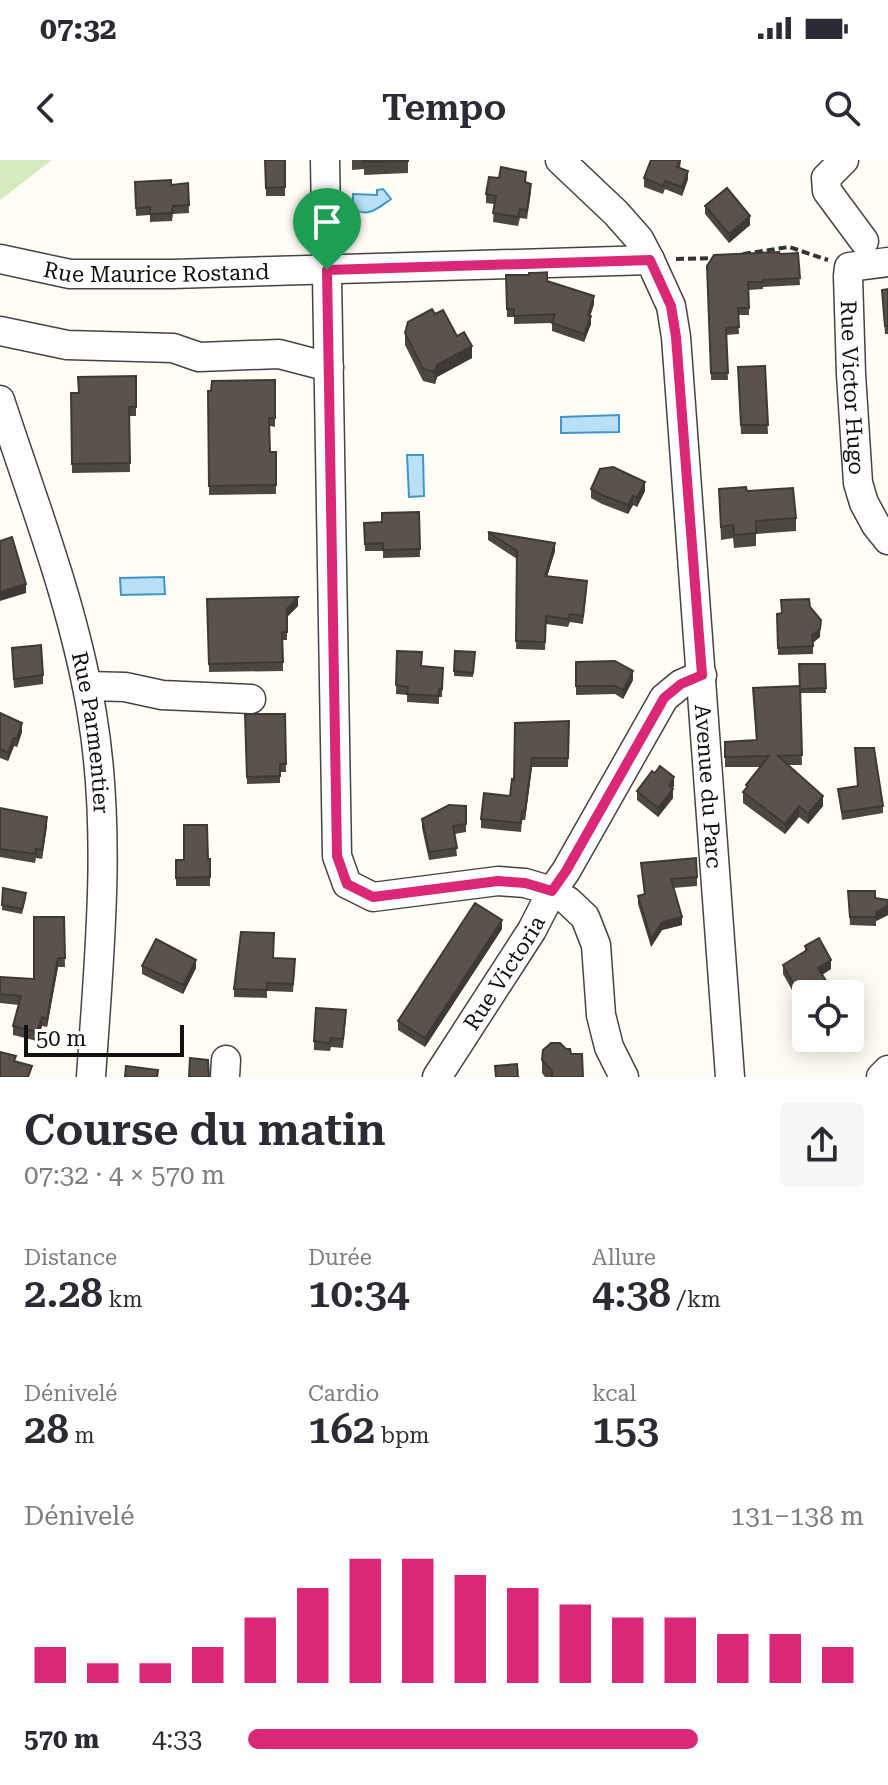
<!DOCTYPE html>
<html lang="fr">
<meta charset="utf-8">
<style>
body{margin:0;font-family:"Roboto Serif",serif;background:#f7f7f7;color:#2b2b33;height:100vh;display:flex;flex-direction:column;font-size:30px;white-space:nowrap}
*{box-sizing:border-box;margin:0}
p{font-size:26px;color:#7c7c81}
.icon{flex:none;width:44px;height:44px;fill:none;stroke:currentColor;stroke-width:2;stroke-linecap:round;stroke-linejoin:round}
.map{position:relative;height:917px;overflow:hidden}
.sheet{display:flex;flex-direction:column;background:#fff;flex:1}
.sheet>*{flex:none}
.fabs{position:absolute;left:792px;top:820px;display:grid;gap:16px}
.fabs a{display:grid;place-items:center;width:72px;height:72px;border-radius:8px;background:#fff;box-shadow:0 4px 20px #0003;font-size:40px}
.scale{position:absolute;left:24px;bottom:20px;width:160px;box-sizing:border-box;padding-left:8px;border:4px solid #111;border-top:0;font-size:22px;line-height:28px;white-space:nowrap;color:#111;-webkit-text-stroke:6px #fff;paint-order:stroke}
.pin{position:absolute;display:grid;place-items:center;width:68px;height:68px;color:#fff;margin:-82px -34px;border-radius:50% 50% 50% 0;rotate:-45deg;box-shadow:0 0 8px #0007}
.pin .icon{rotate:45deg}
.round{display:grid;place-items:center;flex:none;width:84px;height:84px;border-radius:8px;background:#f7f7f7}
.summary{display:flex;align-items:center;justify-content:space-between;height:136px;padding:0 24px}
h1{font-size:44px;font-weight:600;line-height:60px}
.figures{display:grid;grid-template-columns:repeat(3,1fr);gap:12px;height:136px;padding:8px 24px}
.figures div{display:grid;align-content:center}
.figures b{font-size:40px;font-weight:600}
.figures small{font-size:22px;font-weight:400}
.figures p{font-size:22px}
.chart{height:224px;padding:16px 24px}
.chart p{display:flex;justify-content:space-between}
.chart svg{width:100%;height:144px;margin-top:8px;stroke:#db2777;stroke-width:6}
ul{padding:0 24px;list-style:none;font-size:26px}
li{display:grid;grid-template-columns:128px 96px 1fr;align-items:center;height:60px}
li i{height:20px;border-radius:10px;background:#db2777}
.status{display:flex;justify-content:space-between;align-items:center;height:56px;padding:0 40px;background:#fff;direction:ltr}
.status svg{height:22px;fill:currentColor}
header{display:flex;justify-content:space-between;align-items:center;height:104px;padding:0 24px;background:#fff;font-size:36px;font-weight:600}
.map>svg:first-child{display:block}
.green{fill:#d5ebbd}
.water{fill:#b9e0f7;stroke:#3f96cf;stroke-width:2}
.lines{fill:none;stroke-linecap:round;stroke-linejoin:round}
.minor-casing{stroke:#444;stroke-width:31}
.path{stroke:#333;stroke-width:4;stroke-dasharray:8 4;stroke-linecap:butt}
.minor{stroke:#fff;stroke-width:28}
.wall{fill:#4d4742}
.shaded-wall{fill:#3f3936}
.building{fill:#5a524d;stroke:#3f3936;stroke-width:2}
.route-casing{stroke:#fff;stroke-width:16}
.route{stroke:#db2777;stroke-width:10}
.labels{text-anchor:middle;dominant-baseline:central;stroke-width:8;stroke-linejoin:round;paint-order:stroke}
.street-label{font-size:22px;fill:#111;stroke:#fff}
</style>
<div class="status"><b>07:32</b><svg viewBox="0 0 49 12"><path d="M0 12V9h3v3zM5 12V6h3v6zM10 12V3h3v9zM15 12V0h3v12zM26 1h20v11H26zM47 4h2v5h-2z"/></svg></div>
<header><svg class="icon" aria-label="back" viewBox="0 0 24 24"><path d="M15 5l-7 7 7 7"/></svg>Tempo<svg class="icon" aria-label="search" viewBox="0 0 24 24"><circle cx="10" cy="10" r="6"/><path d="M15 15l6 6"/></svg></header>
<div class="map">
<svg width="888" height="917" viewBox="0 0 888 917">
<rect width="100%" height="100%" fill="#fffdf5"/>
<path class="green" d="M0 0H52L0 40Z"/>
<path class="water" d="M383 29 391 39C378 48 368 58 353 49V34L377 35V30Z
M619 255V272L561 273V257Z
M407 295H423L424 336 409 337Z
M164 417 165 434 121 435 120 418Z"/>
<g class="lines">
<defs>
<g id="minor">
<path d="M325 0 337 696 347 724 373 737 498 721 525 723 552 731 568 741 585 757 596 785 601 855 609 887 624 917"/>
<path id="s1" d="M560 0 616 53 639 79 650 100 671 146 676 177 730 917"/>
<path d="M844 0 826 18 827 31 864 81"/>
<path id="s2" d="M0 99 70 114H172L650 100"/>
<path id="s3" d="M888 102 849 107 848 116 851 214 858 323 864 343 876 365 888 380"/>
<path d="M0 171 67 185 173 188 199 197 279 194 329 207"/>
<path id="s4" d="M0 240C34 344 74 446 92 554 112 673 99 798 91 917"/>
<path d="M87 526 125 527 162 535 251 539"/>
<path d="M225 917 226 900"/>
<path id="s5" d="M437 917 532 770 552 731 566 711 664 538 681 524 702 515"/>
<path d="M881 917 888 910"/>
</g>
</defs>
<use href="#minor" class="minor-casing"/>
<path class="path" d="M743 94 789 87 828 100
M676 99 715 98"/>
<use href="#minor" class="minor"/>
</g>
<path class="wall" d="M265 0H285V36H266Z
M352 0H408V13L364 15V9L352 10Z
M681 0 680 8 688 19 682 36 665 29 663 34 644 27V18Z
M135 22 171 25 188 23 189 53 173 54 172 61 150 62V55L136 56Z
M525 23 531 32 527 59 520 58 518 66 493 62 494 44 486 43V34Z
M705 46 750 65 729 83 705 54Z
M798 93 800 125 763 127V129L749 130V155H738L739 174 726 175 728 220H711L707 106 780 94Z
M506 115 547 121 594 144 590 156 591 164 584 182 552 171V163L514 164V157H507Z
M888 129V174H885L882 130Z
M435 154 457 176 472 198 437 217 435 224 423 221 405 185V173Z
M765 206 768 274H741L738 207Z
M136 216V256H129L130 312 72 313 71 233H78Z
M275 220V267L270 266V292H276V334L209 335 208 231Z
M591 329 645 331 637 347 633 345 628 354 602 344 591 338Z
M719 329 747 331 796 358V371L756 374V386L734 388 733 378 721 380Z
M419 352 420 397 383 398V391H365L364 363 382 362Z
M488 372 555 391 547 416 587 428 583 464 570 462 568 467 546 464 545 490 516 489 517 399 488 380Z
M207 439 298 446 287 457V480H283V511L209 512Z
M810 447 820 477 813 483V494L778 495 777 454Z
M397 491 421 506 443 508 442 537H439V544L407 542V535L396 534Z
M455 491 475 492 473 517 454 516Z
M12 497 43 515V524L14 528Z
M576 502 633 520 623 539 615 534 576 535Z
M825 504 826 533H800L802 605H789L823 646 808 664 799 657 785 674 743 643V632L746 628V625L760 607H725V582L756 580 753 528 800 526Z
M0 553 22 572 17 587 14 586 8 601 0 598Z
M245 554H285L286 612H280V623L247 624Z
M569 561 568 607H532L525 660H522L521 672 481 668V659L510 636 514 620 515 563Z
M674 626 673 628V638L658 657 637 640V631Z
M857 626 883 646V653L842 660 838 629Z
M466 646V672L455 674 457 696 429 700 422 668V659Z
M0 648 47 666 42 699 36 698 35 703 0 697Z
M210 699V726H176V700Z
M641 703 697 717V726L673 728 682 765 662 770 651 787 638 744V736L644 734Z
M3 728 26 738 22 754 2 750Z
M848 731 875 738 888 740V755L876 761V766L850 765Z
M64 757 65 807H58L47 867 42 866 37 881 13 875V866L19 845 0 843V817L34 819Z
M502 769 425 887 398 870V861Z
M805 786 831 809 822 815 828 833 825 834H806L802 848 783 814V805L805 791Z
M273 798 295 807 293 832 267 831V838L234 837V829Z
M142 806 196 808 183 834 142 814Z
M346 859 343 888 331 887 330 891 314 890V881Z
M566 889 571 894 583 917H545L542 913V900Z"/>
<path class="shaded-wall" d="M688 11V19L682 36V27Z
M750 56V65L729 83V74Z
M594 136V144L588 163 591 156V164L584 182V174L588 155Z
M472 186V198L437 217 435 224V212L437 205Z
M645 322V331L637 347V338Z
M633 336V345L628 354V345Z
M555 383V391L545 424V416Z
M26 424V433L0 441V432Z
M298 437V446L287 457V449Z
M821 460 820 477 812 483V475Z
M633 511V520L623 539V530Z
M22 563V572L17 587V578Z
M14 578V586L8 601V593Z
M532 598V607L525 660V651Z
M674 617V626L669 633V625Z
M673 629V638L658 657V648Z
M823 636V646L808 664V654Z
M799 646V657L785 674V664Z
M47 657V666L42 699V690Z
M888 746V755L876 761V752Z
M682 757V765L662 770 651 787V779L662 762Z
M502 760V769L425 887V878Z
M58 798V807L47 867V859Z
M196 800V808L183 834V825Z
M831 800V809L818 817V808Z
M828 824V833L825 834H811Z
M806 837V846L802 848V839Z
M42 857V866L37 881V872Z"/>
<path class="building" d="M265 0H285V27L266 28Z
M364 0H408V1L364 2Z
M651 0H680L677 7 688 11 682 27 665 21 663 26 644 18Z
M501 7 526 12 525 22 531 24 527 50 520 49 518 57 493 53 496 36 486 34 489 17 499 18Z
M171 20V25L188 23 189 45 173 46 172 53 150 54V47L136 48 135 22Z
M727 28 750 56 729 74 705 46Z
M779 92 780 94 798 93 800 118 763 120V122H748L749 148H738L739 167 726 168 728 213H711L707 106 714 95Z
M547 112V121L594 136 588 155 591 156 584 174 552 163 555 154 514 156V149H507L506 115H529V113Z
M888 129V166H885L882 130Z
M432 149 435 154 443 150 457 176 464 172 472 186 437 205 435 212 423 209 405 173 408 162Z
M765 206 768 265H741L738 207Z
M136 216V247H129L130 303 72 304 71 233H79L78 217Z
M275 220V258H269L270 292H276V325L209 326 208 231H211L212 221Z
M613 307 645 322 637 338 633 336 628 345 602 335 591 329 600 309Z
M746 327 747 331 793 328 796 358 756 361V373L734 375 733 365 721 367 719 329Z
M419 352 420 389 383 390V383L365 384 364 363 382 362V353Z
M488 372 555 383 545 416 587 421 583 456 570 454 568 459 546 456 545 482 516 481 517 391Z
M12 377 26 424 0 432V381Z
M298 437 287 449V472H282L283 502 209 504 207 439Z
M809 439 810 447 821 460 820 469 812 475 813 486 778 488 777 454 782 453 781 440Z
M41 485 43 515 14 519 12 488Z
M397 491 422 492 421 506 443 508 442 529H439V536L407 534 408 527 396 525Z
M455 491 475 492 473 513 454 511Z
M615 501 633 511 623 530 615 526H576V502Z
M799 504H825L826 528 800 529Z
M800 526 802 595 778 596 823 636 808 654 799 646 785 664 743 632 748 626 746 625 769 596 725 597V582L757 580 753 528Z
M0 553 22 563 17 578H14L8 593 0 589Z
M245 554H285L286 604H280V616L247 617Z
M569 561 568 598H532L525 651H522L521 663 481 659 484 633 510 636 512 619 514 620 515 563Z
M855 588H874L883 646 842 652 838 629 858 626Z
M660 606 674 617 669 625 673 629 658 648 637 631 652 611 655 613Z
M449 645 466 646V664L453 666 457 688 429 692 422 659Z
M0 648 47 657 42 690 36 689 35 694 0 689Z
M184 665H207L208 699H210V717L176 718V700H184Z
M696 698 697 717 671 719 682 757 662 762 651 779 638 736 645 734 641 703Z
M3 728 26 733 22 749 2 745Z
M848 731H875V738L888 740V746L876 752V757H850Z
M475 743 502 760 425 878 398 861Z
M34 757H64L65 798H58L47 859 42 857 37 872 13 866 21 836 0 834V817L34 819Z
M241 772 274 773 273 798 295 799 293 824 267 823V830L234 829Z
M819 778 831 800 818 808 828 824 811 834H806V837L802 839 783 805 807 790 805 786Z
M156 779 196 800 183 825 142 806Z
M316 848 346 850 343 879 331 878 330 883 314 881Z
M551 883H560L566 889H570L571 894H582L583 917H552V911L542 900 543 890Z
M0 892 16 896 14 901 32 906 28 917H0Z
M190 898 208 900 209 917H189Z
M517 904 518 917H496L495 906Z
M126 906 158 910 157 917H125Z"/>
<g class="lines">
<defs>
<path id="route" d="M650 100 671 146 676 177 702 515 681 524 664 538 566 711 552 731 525 723 498 721 373 737 347 724 337 696 327 110Z"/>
</defs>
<use href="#route" class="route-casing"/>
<use href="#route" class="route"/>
</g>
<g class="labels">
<g class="street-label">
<text stroke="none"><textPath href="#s2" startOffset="158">Rue Maurice Rostand</textPath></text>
<text stroke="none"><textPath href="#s3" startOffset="160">Rue Victor Hugo</textPath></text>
<text stroke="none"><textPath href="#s4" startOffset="346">Rue Parmentier</textPath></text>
<text stroke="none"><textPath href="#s1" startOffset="668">Avenue du Parc</textPath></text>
<text stroke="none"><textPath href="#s5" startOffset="124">Rue Victoria</textPath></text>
</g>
</g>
</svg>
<div class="fabs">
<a><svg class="icon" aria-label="locate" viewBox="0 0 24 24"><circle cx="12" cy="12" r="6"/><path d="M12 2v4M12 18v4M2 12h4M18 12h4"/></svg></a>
</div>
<div class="scale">50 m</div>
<div class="pin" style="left:327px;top:110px;background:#1e9e55"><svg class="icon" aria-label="arrive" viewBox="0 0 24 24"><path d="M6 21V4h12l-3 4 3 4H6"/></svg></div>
</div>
<section class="sheet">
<div class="summary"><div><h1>Course du matin</h1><p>07:32 · 4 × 570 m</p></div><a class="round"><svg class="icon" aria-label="share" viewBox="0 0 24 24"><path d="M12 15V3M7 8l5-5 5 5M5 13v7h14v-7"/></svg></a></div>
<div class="figures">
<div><p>Distance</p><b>2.28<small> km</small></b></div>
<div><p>Durée</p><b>10:34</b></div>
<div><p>Allure</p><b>4:38<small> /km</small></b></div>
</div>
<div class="figures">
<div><p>Dénivelé</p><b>28<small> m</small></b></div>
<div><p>Cardio</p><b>162<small> bpm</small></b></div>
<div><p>kcal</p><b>153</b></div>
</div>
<div class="chart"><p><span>Dénivelé</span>131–138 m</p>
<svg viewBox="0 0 160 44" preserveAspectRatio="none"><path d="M5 44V33M15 44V38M25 44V38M35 44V33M45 44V24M55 44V15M65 44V6M75 44V6M85 44V11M95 44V15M105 44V20M115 44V24M125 44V24M135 44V29M145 44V29M155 44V33"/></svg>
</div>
<ul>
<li><b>570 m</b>4:33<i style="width:73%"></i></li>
</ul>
</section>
